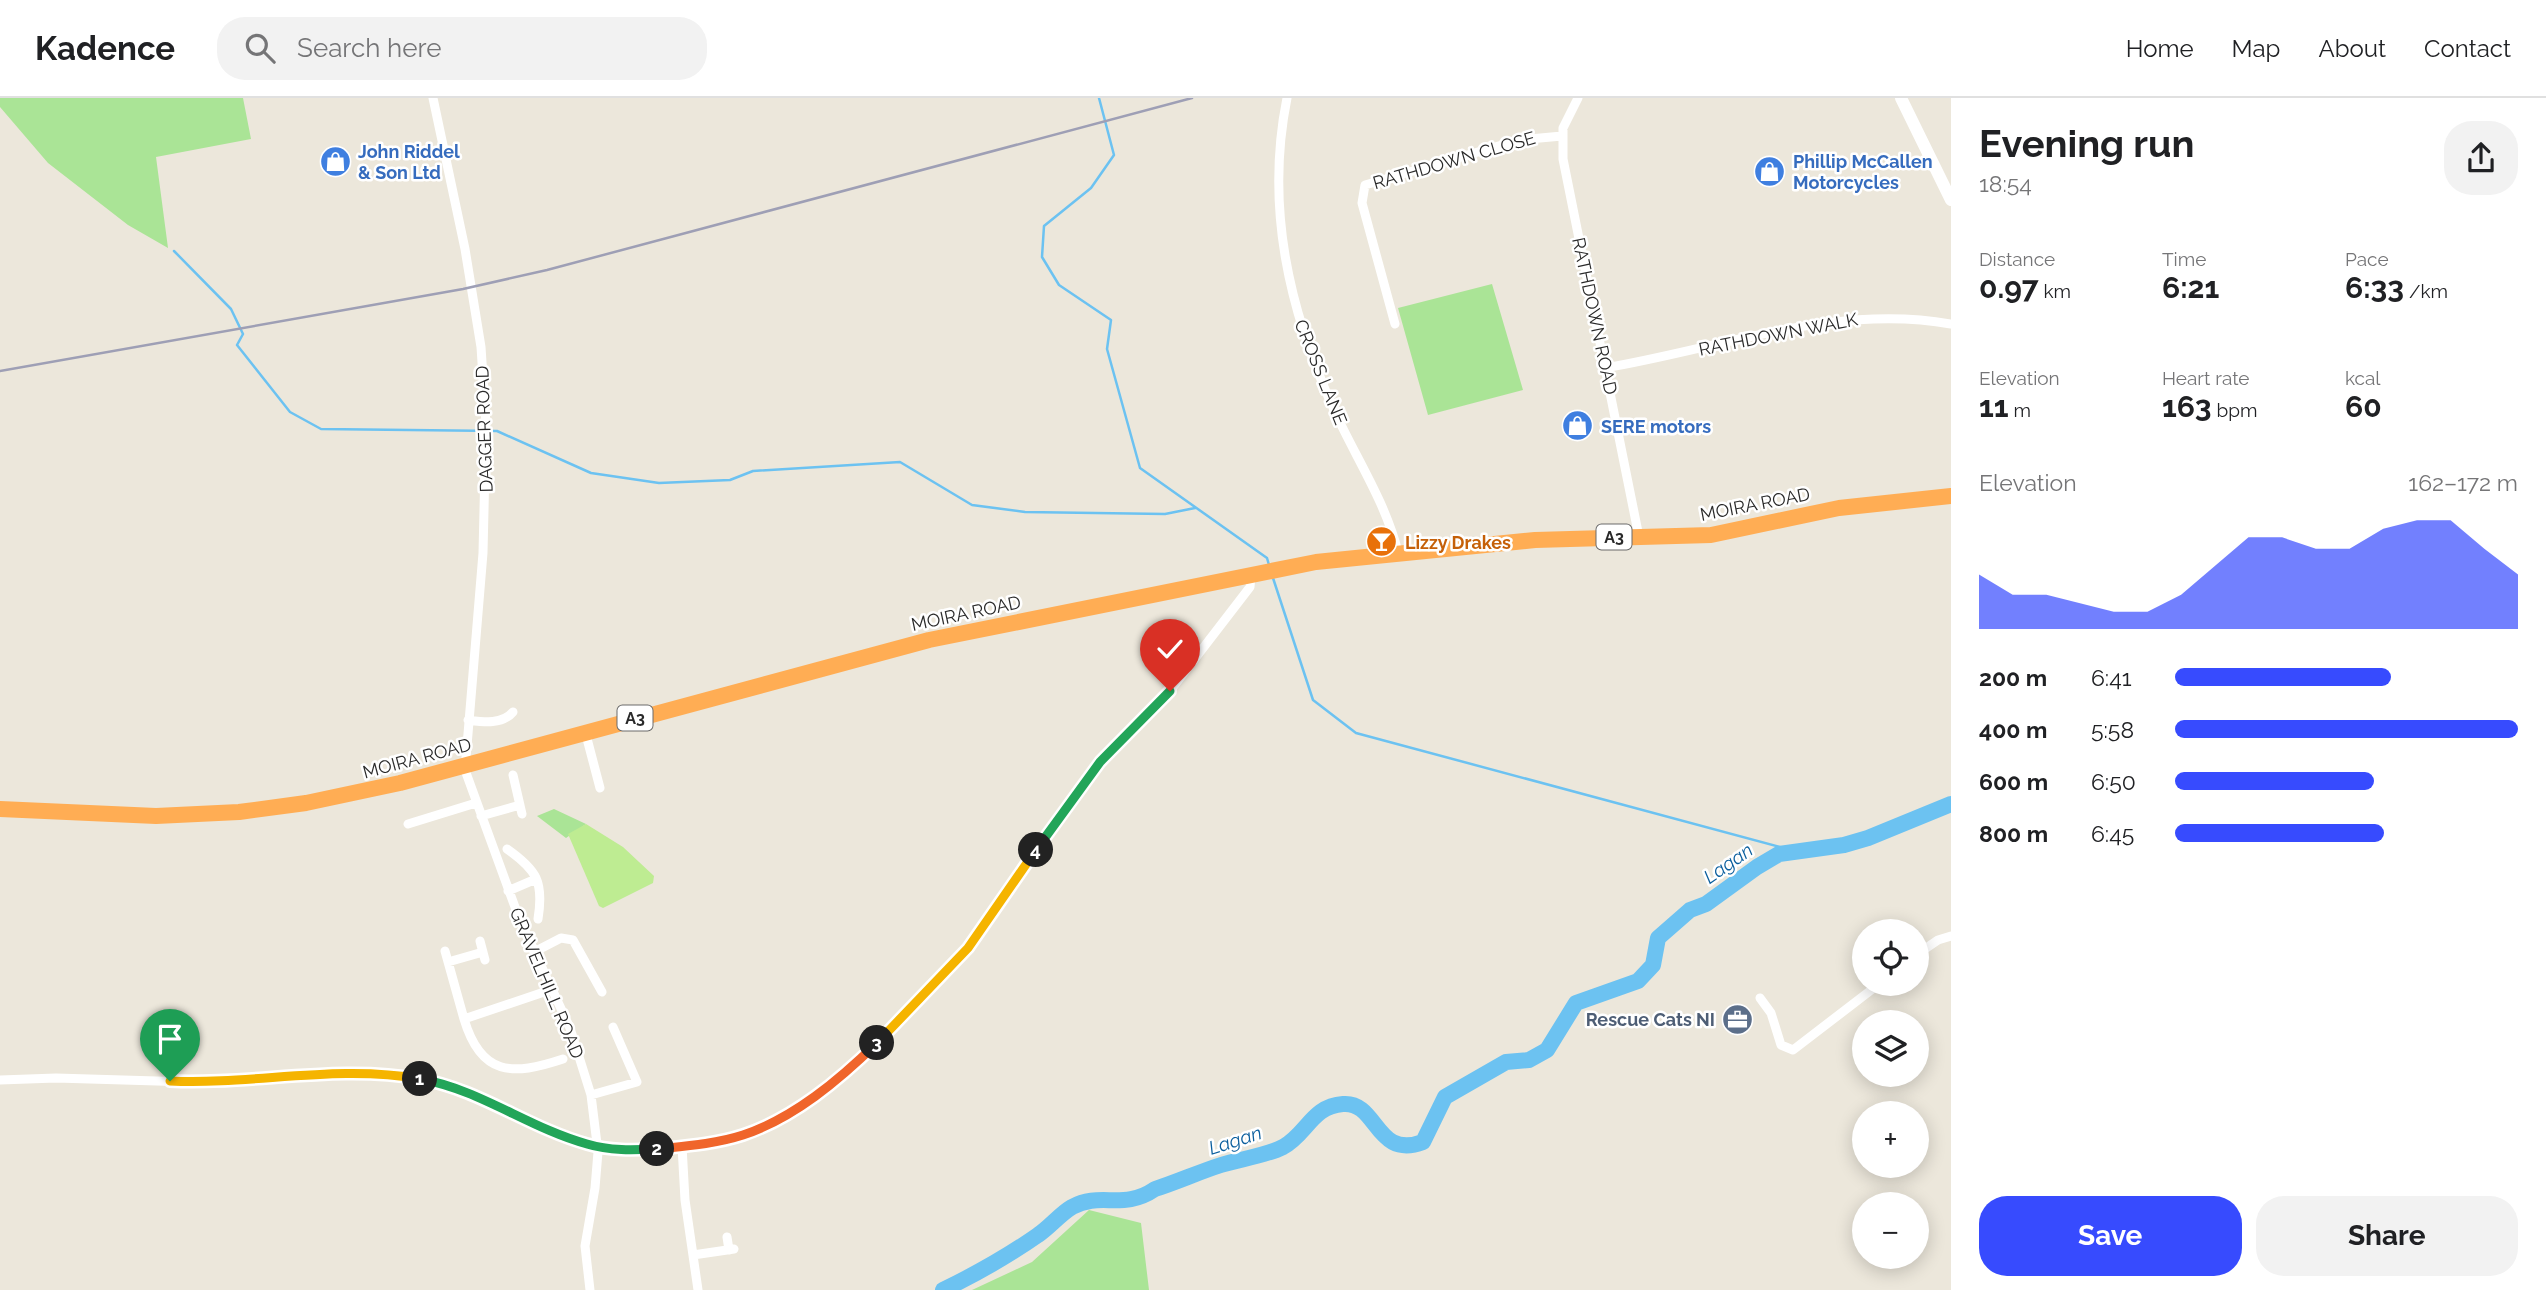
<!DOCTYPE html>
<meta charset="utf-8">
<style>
body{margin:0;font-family:Raleway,sans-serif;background:#f2f2f2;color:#202124;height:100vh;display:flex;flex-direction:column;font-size:26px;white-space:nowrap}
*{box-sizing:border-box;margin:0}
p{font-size:23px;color:#757577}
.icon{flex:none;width:38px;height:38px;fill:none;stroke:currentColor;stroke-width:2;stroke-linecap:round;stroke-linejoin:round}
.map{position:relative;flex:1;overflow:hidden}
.details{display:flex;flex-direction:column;background:#fff;width:595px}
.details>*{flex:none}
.fabs{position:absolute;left:1852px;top:821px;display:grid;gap:14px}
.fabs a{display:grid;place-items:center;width:77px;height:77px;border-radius:50%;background:#fff;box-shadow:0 4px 18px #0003;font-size:35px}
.pin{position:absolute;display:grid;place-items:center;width:60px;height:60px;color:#fff;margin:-72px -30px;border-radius:50% 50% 50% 0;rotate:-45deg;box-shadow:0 0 7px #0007}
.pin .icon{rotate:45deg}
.km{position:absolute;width:35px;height:35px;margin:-18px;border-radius:50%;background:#222;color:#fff;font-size:19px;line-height:35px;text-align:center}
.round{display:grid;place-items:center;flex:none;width:74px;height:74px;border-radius:28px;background:#f2f2f2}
.headline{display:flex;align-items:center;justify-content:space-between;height:119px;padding:0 28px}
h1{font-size:38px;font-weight:700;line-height:52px}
.stats{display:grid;grid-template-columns:repeat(3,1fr);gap:10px;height:119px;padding:7px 28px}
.stats div{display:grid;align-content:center}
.stats b{font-size:30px;font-weight:700}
.stats small{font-size:19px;font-weight:400}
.stats p{font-size:19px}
.chart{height:196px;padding:14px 28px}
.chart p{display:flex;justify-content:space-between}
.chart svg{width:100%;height:126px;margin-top:7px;fill:#374bfe;opacity:.7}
.cta{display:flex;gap:14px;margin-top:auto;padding:14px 28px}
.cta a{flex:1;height:80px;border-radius:28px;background:#374bfe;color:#fff;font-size:28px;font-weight:700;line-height:80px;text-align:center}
.cta a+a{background:#f2f2f2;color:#202124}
ul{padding:0 28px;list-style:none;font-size:23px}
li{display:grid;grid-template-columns:112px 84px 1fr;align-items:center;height:52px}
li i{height:18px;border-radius:9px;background:#374bfe}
header{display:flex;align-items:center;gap:42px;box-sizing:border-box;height:98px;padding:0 35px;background:#fff;border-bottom:2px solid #e0e0e0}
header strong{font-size:33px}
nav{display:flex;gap:38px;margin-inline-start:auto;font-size:24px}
.search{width:490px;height:63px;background:#f2f2f2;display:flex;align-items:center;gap:18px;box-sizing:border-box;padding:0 24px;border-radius:28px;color:#757577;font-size:26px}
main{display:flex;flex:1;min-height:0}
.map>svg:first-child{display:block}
.green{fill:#aae496}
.pitch{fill:#beec92}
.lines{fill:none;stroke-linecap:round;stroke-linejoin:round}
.stream{stroke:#6cc2f1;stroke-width:2.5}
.river{stroke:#6cc2f1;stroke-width:16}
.street{stroke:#fff;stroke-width:9}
.secondary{stroke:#fff;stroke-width:12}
.highway{stroke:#ffad54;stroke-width:16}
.rail{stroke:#9e9fb5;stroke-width:2.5}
.split-1-casing{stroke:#fff;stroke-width:14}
.split-2-casing{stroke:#fff;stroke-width:14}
.split-3-casing{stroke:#fff;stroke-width:14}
.split-4-casing{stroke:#fff;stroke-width:14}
.split-5-casing{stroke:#fff;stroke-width:14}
.split-1{stroke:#f5b400;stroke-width:9}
.split-2{stroke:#22a559;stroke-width:9}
.split-3{stroke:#f0652b;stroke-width:9}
.split-4{stroke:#f5b400;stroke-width:9}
.split-5{stroke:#22a559;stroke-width:9}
.labels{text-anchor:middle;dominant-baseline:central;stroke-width:5;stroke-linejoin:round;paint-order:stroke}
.shield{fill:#fff;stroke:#6a6a6a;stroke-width:2}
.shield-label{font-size:16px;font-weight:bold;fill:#2a2a2a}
.shop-label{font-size:18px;font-weight:bold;fill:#366cbe;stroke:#fff;text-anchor:start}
.street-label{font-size:18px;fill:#2a2a2a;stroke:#fff}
.food-label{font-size:18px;font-weight:bold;fill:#c56008;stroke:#fff;text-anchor:start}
.service-label{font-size:18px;font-weight:bold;fill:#4e5e75;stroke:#fff;text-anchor:end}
.water-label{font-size:19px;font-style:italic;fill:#0a5e9d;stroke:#fff}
</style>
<header>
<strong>Kadence</strong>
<div class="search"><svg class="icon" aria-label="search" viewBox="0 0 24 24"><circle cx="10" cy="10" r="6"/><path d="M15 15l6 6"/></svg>Search here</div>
<nav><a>Home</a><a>Map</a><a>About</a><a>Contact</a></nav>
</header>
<main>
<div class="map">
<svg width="1951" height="1192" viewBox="0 0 1951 1192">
<rect width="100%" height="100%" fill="#ece7db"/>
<path class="green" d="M0 0H243L251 41 156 59 168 150 128 127 48 65 0 9Z
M1492 186 1523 292 1428 317 1398 210Z
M554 711 586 726 566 740 537 718Z
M1089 1112 1141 1125 1149 1192H972L1032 1164Z"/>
<path class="pitch" d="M586 726 623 749 654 778 653 785 603 810 599 808 568 736Z"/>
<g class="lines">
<path class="stream" d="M1099 0 1114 57 1091 90 1044 128 1042 159 1059 187 1111 222 1107 251 1140 370 1267 460 1269 467
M174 153 231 211 243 236 237 247 290 314 321 331 497 333 591 375 659 385 730 382 753 373 900 364 972 407 1025 414 1165 416 1195 410
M1273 480 1313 602 1356 635 1795 753"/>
<path class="river" d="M943 1192C976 1176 1008 1158 1038 1137 1050 1129 1060 1116 1072 1109 1101 1093 1123 1113 1155 1091 1177 1084 1199 1074 1221 1067 1240 1061 1265 1058 1283 1049 1307 1036 1312 1008 1343 1006 1378 1003 1375 1062 1423 1044L1445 999 1506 964 1529 962 1547 952 1576 905 1638 883 1653 867 1658 840 1690 812 1706 806 1757 769 1779 756 1844 747 1868 740 1951 706"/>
<path class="street" d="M433 0 465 151 481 249 486 326 483 455 465 672 519 820 570 930 591 997 598 1054 595 1090 585 1148 590 1192
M1287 0C1265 109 1289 212 1334 312 1356 360 1385 403 1398 454
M1578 0 1563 30V61L1639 439
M1395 226 1362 105 1365 87 1519 42 1562 38
M1605 270C1719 251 1835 205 1951 226
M468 622C483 624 502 627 513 614
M585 633 600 690
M513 677 522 716
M481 718 520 707
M408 726 476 705
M507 751C537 772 544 784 538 821
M508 793 536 781
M480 843 485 862
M445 853 464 921
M534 854 561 840 573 842 602 894
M1916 857 1938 842 1951 838
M448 864 483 854
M553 891 464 921C481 978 512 978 563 961
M1760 900 1771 915 1781 947 1793 952 1879 886
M0 982 56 980 224 985 332 976 410 979 459 992 585 1046 613 1051 706 1046 761 1030 799 1009 854 967 968 850 1079 689 1119 644 1170 593 1250 489 1251 477
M591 997 637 984 613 929
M682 1048 685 1102 698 1192
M727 1139 729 1152
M693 1157 734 1151"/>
<path class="secondary" d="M1901 0 1951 102"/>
<path class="highway" d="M0 711 156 718 239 714 306 705 400 685 929 542 1316 464 1535 442 1711 437 1839 410 1951 398"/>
<path class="rail" d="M0 273 463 191 547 172 1192 0"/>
</g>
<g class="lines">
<defs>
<path id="split-1" d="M170 983C253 987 337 966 420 981"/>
<path id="split-2" d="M420 981C479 991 529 1030 587 1046 610 1053 633 1052 657 1051"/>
<path id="split-3" d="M657 1051C686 1048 715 1046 743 1037 794 1020 839 982 877 945"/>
<path id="split-4" d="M877 945 968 850 1036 752"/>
<path id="split-5" d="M1036 752 1100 664 1170 593"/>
</defs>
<use href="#split-1" class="split-1-casing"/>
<use href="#split-2" class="split-2-casing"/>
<use href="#split-3" class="split-3-casing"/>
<use href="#split-4" class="split-4-casing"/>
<use href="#split-5" class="split-5-casing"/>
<use href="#split-1" class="split-1"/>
<use href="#split-2" class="split-2"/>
<use href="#split-3" class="split-3"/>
<use href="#split-4" class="split-4"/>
<use href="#split-5" class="split-5"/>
</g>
<defs>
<symbol id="shop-disc" viewBox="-11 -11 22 22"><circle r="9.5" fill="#3f7fe0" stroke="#fff"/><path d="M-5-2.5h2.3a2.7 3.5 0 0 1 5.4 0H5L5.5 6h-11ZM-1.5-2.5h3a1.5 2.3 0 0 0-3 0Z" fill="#fff"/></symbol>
<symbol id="bar-disc" viewBox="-11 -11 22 22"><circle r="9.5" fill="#e8710a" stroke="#fff"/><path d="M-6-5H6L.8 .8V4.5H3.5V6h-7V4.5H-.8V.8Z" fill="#fff"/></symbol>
<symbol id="office-disc" viewBox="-11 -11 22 22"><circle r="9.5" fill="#5c6f8a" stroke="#fff"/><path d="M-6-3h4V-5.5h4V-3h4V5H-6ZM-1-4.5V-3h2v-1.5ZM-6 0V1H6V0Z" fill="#fff"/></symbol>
</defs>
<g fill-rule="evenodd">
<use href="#shop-disc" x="318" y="46" width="35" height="35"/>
<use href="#shop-disc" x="1752" y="56" width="35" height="35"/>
<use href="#shop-disc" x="1560" y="310" width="35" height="35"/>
<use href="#bar-disc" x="1364" y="426" width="35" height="35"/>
<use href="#office-disc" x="1720" y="904" width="35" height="35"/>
</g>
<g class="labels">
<g class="shield">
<rect x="1596.5" y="426.5" width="35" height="25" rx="5"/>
<rect x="617.5" y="607.5" width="35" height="25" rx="5"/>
</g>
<g class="shield-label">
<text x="1614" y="439">A3</text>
<text x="635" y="620">A3</text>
</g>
<g class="shop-label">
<text x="358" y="53">John Riddel<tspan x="358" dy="21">&amp; Son Ltd</tspan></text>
<text x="1793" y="63">Phillip McCallen<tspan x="1793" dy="21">Motorcycles</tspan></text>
<text x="1601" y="328">SERE motors</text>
</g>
<g class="street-label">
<text transform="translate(1454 62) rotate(-16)">RATHDOWN CLOSE</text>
<text transform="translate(1595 218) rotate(78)">RATHDOWN ROAD</text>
<text transform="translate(1778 236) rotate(-11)">RATHDOWN WALK</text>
<text transform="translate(1321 274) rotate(68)">CROSS LANE</text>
<text transform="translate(484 331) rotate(-92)">DAGGER ROAD</text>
<text transform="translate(1755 406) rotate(-11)">MOIRA ROAD</text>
<text transform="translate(966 515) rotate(-12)">MOIRA ROAD</text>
<text transform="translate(417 660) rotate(-15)">MOIRA ROAD</text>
<text transform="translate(547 885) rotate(67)">GRAVELHILL ROAD</text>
</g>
<g class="food-label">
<text x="1405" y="444">Lizzy Drakes</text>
</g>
<g class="service-label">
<text x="1715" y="921">Rescue Cats NI</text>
</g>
<g class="water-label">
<text transform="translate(1728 765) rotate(-35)">Lagan</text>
<text transform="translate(1235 1042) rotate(-18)">Lagan</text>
</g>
</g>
</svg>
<div class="fabs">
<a><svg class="icon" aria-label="locate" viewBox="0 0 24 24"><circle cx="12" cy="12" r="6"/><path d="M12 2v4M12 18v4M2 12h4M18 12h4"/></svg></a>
<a><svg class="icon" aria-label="layers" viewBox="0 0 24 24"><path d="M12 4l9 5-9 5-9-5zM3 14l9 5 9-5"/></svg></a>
<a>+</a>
<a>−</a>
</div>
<div class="pin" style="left:170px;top:983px;background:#1e9e55"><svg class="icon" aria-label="arrive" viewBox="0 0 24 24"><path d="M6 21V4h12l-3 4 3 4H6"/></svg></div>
<div class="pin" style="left:1170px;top:593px;background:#d93025"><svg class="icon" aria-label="check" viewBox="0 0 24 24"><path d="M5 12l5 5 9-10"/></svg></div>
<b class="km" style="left:420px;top:981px">1</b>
<b class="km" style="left:657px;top:1051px">2</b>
<b class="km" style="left:877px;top:945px">3</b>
<b class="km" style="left:1036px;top:752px">4</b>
</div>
<section class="details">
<div class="headline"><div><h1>Evening run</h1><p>18:54</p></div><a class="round"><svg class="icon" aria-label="share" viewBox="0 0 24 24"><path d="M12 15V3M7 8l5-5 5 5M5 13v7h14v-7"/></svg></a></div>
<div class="stats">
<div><p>Distance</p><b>0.97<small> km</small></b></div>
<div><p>Time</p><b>6:21</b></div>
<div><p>Pace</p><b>6:33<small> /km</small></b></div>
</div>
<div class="stats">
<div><p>Elevation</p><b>11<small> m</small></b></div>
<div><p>Heart rate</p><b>163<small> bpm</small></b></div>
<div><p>kcal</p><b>60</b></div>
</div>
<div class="chart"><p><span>Elevation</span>162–172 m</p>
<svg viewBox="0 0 160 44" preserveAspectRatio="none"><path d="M0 44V25L10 32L20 32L30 35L40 38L50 38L60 32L70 22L80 12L90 12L100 16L110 16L120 9L130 6L140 6L150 16L160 25V44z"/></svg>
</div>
<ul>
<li><b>200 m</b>6:41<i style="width:63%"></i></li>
<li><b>400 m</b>5:58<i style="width:100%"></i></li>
<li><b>600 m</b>6:50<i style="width:58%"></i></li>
<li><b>800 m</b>6:45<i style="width:61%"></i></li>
</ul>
<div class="cta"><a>Save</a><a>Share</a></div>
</section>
</main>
